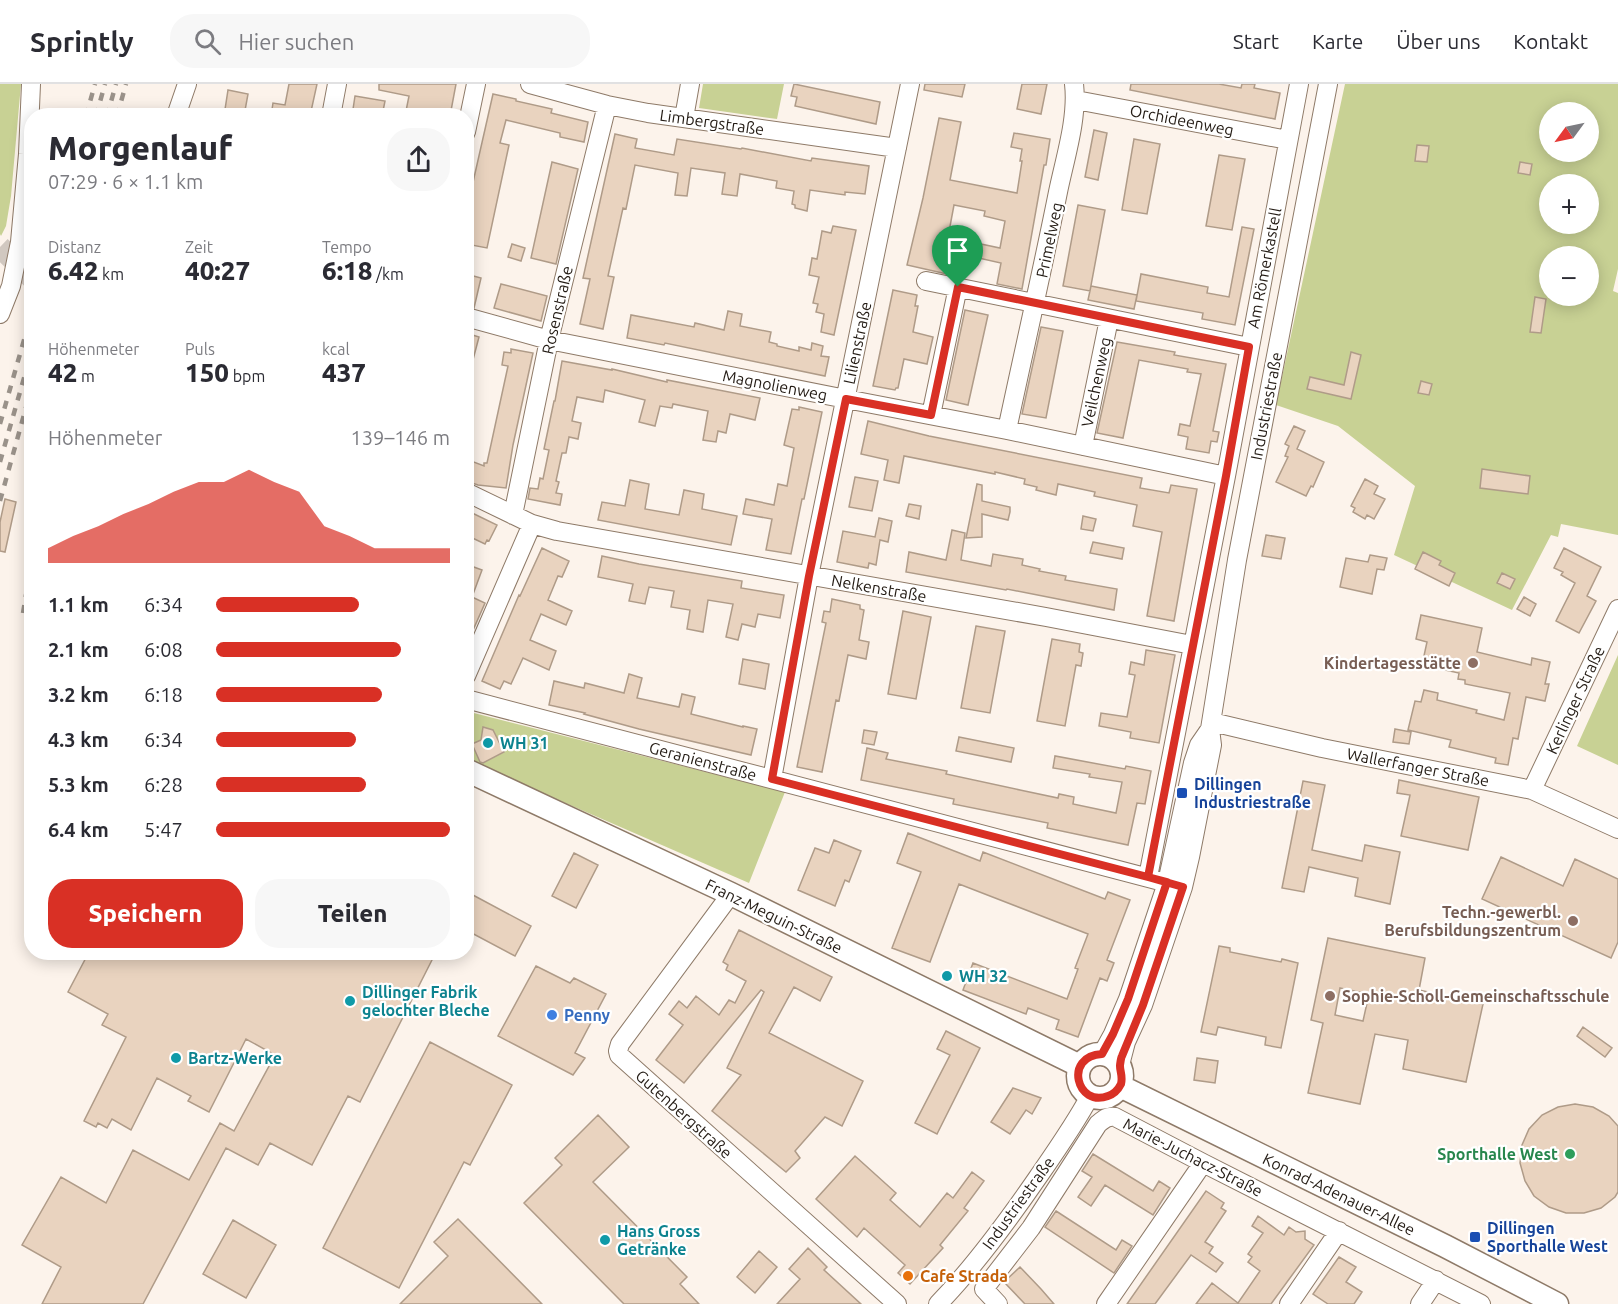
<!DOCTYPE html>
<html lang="de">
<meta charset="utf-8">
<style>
body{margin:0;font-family:Ubuntu,sans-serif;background:#f7f7f7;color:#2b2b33;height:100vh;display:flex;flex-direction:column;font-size:22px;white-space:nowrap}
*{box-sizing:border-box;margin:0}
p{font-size:20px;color:#7c7c81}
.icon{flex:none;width:33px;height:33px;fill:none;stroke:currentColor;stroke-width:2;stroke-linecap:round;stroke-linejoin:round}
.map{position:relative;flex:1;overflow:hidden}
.details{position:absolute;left:24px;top:24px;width:450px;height:852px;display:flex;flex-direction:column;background:#fff;border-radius:24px;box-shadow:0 3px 15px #0003}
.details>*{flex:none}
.needle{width:39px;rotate:237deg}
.buttons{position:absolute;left:1539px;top:18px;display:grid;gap:12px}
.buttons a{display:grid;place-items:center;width:60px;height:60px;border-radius:50%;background:#fff;box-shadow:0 3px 15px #0003;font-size:30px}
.pin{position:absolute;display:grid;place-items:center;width:51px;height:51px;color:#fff;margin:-62px -26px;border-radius:50% 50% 50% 0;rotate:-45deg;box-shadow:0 0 6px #0007}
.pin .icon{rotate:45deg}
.round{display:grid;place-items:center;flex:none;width:63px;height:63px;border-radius:24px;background:#f7f7f7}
.overview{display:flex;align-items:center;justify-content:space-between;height:102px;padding:0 24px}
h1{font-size:33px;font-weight:800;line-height:45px}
.figures{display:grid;grid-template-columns:repeat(3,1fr);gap:9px;height:102px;padding:6px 24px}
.figures div{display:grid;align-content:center}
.figures b{font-size:26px;font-weight:800}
.figures small{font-size:16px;font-weight:400}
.figures p{font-size:16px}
.chart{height:168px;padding:12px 24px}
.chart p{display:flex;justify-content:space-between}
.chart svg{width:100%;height:108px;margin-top:6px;fill:#d93025;opacity:.7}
.action{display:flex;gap:12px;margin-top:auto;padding:12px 24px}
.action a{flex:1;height:69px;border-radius:24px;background:#d93025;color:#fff;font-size:24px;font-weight:800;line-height:69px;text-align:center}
.action a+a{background:#f7f7f7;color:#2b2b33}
ul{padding:0 24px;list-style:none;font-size:20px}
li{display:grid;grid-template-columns:96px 72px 1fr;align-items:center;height:45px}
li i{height:15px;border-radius:8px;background:#d93025}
header{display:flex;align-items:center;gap:36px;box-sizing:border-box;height:84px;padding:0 30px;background:#fff;border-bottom:2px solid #e1e1e2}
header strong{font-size:28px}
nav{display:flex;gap:33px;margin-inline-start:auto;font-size:21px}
.search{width:420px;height:54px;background:#f7f7f7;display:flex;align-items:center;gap:15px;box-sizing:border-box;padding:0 21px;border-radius:24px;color:#7c7c81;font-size:22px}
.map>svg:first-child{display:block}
.green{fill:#c8d194;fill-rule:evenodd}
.building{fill:#e9d3bf;stroke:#af9b88;stroke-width:1.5;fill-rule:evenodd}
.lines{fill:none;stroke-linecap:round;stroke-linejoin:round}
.tertiary-tunnel{stroke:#d1c8c0;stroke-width:22;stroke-dasharray:22 11;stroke-linecap:butt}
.minor-casing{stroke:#8e7a68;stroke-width:20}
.tertiary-casing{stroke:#8e7a68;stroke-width:25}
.minor{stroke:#fff;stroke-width:18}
.tertiary{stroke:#fff;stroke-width:22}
.rail{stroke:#9a928a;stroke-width:4.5;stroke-dasharray:8 8;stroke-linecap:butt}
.route-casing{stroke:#fff;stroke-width:12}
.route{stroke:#d93025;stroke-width:8}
.education-dot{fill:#8d6e63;stroke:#fff;stroke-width:2}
.culture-dot{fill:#0f9aa8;stroke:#fff;stroke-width:2}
.transit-dot{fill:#1a4fb4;stroke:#fff;stroke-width:2}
.shop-dot{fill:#3f7fe0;stroke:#fff;stroke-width:2}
.leisure-dot{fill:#2e9e5b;stroke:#fff;stroke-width:2}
.food-dot{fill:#e8710a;stroke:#fff;stroke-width:2}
.labels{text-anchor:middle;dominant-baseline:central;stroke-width:4.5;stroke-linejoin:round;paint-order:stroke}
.street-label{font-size:16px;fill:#231b14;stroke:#fff}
.education-label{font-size:16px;font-weight:bold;fill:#785e54;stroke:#fff;text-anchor:end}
.culture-label{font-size:16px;font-weight:bold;fill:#0d838f;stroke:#fff;text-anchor:start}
.transit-label{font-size:16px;font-weight:bold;fill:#164399;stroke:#fff;text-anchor:start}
.shop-label{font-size:16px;font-weight:bold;fill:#366cbe;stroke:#fff;text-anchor:start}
.leisure-label{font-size:16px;font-weight:bold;fill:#27864d;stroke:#fff;text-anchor:end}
.food-label{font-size:16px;font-weight:bold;fill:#c56008;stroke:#fff;text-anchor:start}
</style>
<header>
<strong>Sprintly</strong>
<div class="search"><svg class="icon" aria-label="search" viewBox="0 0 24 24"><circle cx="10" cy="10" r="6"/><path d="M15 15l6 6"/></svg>Hier suchen</div>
<nav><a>Start</a><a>Karte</a><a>Über uns</a><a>Kontakt</a></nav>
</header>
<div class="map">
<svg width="1618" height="1220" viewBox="0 0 1618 1220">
<rect width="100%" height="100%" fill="#fcf3eb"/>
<path class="green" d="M0 0H21L11 112 6 142 1 152 0 150Z
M703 0H784L777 35 699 24Z
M1345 0H1618V185L1613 207 1618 209V451L1561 440 1558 453 1551 451 1512 526 1394 471 1415 402 1338 342 1276 321ZM1550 28H1588V68H1550ZM1550 100H1588V140H1550ZM1550 172H1588V212H1550Z
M1618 571V681L1577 662Z
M466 627 785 708 749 799 467 676Z"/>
<path class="building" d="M289 0H317L310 32H271L273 19 285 21Z
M379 0H456L450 32H405L409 12 379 6Z
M794 0 880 18 876 40 795 22 797 13 791 12Z
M925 0H965L962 13 924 6Z
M1022 0H1047L1041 30 1017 25Z
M1131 0H1219L1241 4 1242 0H1255L1254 4 1280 9 1275 35 1130 6Z
M228 6 248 10 244 32H224Z
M493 10 516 15V17L552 25 551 29 588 38 584 58 560 53V49L506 36 500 59 509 61 487 164 466 160V129Z
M355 12 385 17 382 32H352Z
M939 34 961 38 950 96 986 103 1017 109 1022 77H1020L1022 65 1011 63 1014 49 1050 55 1046 81H1044L1022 205 997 200 1001 179 952 168 947 190 907 181 923 114ZM954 121 985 127 984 132 1005 137 1000 164 948 153Z
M1094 46 1107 49 1098 96 1085 93Z
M615 50 637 55 635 64 674 71 677 55 741 65 742 64 811 77 812 74 869 82 865 110 845 108V111L810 106 807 127 795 124V121L792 120 794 107 776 104 777 97 740 90 737 112 722 110 725 89 691 84 687 112 675 111 678 89 635 81 626 125 623 124 608 192 614 193 603 245 580 240 590 195 583 194Z
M1134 55 1160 60 1147 130 1122 126Z
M1417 61 1429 62 1427 78 1415 77Z
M1219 71 1245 75 1232 146 1206 142Z
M552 78 578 85 556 180 531 174Z
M1520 78 1532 80 1530 91 1518 89Z
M1078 121 1105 126 1090 207 1063 202Z
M833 142 856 146 834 251 821 248 824 230 816 228 818 220 813 219 819 193 809 191 812 174 817 175 822 147 831 149Z
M1242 143 1254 145 1235 241 1202 235 1203 229 1136 217 1141 190 1208 203 1207 209 1229 213Z
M512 160 525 164 521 177 508 173Z
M466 190 481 194 474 224 466 222Z
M501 200 547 212 541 237 494 224Z
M1091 202 1137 211 1134 225 1088 216Z
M893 206 917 211 915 222H918L913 248 933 253 927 280 904 275 898 304H896L895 306 873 302Z
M1535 213 1546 215 1541 249 1530 248Z
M965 226 988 231 968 321 946 316Z
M728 227 742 230 740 242 771 248 769 258 777 260V262L799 267V263L811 266 812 259 823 262 821 272 829 273 825 292 665 259 664 261 627 254 631 231 694 243 695 239 724 246Z
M1041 243 1063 247 1046 334 1022 330Z
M466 249 479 253 470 287 466 286Z
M1117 258 1175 268 1174 271 1226 280 1213 347 1219 348 1217 358 1211 357 1209 369 1186 365 1188 353 1178 351 1180 340 1190 342 1201 290 1187 288 1188 285 1139 276 1123 354 1097 349Z
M511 265 533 269 513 361 506 404 478 401 466 397V375L484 382V379H487L508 282 502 281 504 268 511 269Z
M1351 268 1361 271 1351 315 1307 305 1310 293 1344 301Z
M562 277 612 286V285L667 298V296L760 314 755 336 730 330 726 349 718 347 716 358 703 356 708 327 673 320 672 324 660 322 655 342 639 338 645 316 605 306 603 318 577 313 572 337 581 339 578 355 569 353 566 369H562L556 397 559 398 556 409 562 410 560 421 528 415 530 404 538 405 540 394 543 395 549 366 544 365 554 317H555Z
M1421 297 1432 300 1429 311 1418 309Z
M799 323 822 328 804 415H802L791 470 766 466 772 435 743 430 746 415 774 421 778 400 787 402 794 364 784 361 792 325 799 326Z
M868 337 929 352 1142 394 1140 404 1169 409 1171 401 1197 405 1174 537 1147 532 1162 448 1133 442 1137 421 1094 412 1095 408 1058 400 1056 411 1036 406 1037 403 1024 400 1025 395 995 388V390L904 372 899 399 884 396 888 376 861 370Z
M1294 342 1305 347 1297 365 1324 378 1313 403 1311 402 1306 412 1276 398 1288 373 1285 372 1289 362 1285 360Z
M1482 385 1530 392 1528 410 1480 404Z
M855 393 878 397 872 427 849 423Z
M1365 395 1378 402 1374 410 1385 415 1374 435 1367 431 1365 435 1353 428 1355 424 1351 422Z
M630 396 649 400 645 425 679 431 684 406 704 410 702 425 737 432 731 461 598 436 602 418 625 422Z
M977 400 982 401V417L1010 423V428L1008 436 982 430V453L966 454Z
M5 415 16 418 5 468 0 467V438Z
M909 420 921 422 919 435 906 432Z
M466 426 497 441 489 457 487 456 485 460 466 451Z
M1083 432 1096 435 1093 447 1081 445Z
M879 434 892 437 888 458 880 456 876 481 869 479 868 484 837 478 843 447 875 453Z
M952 446 965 449 961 476 991 482 993 470 1023 475 1022 481 1040 485 1039 487 1066 492 1065 496 1117 505 1114 526 1007 505 1006 506 906 488 909 468 946 476Z
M1266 451 1285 454 1281 475 1262 472Z
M1093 458 1124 464 1122 475 1090 469Z
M542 464 569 477 562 493 558 492 548 516 572 527 566 541 541 530 530 556 556 567 549 586 523 574 511 600 504 597 500 605 482 597 519 511 520 512Z
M1564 464 1601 483 1587 512 1596 517 1579 549 1556 537 1575 499 1561 491 1563 488 1554 484Z
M1423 468 1441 477 1439 481 1455 489 1449 502 1415 485Z
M1370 471 1387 474 1384 486 1377 485 1372 510 1340 503 1346 474 1368 478Z
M602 472 639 480 742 497 741 504 784 511 780 534 758 530 755 543 742 540 738 556 726 553 733 520 708 516 703 548 687 545 690 526 671 523 674 507 649 503 645 520 629 517 633 500 598 493Z
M471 482 482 486 472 513 485 519 466 562V486L470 487Z
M1502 489 1515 495 1510 505 1497 499Z
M1524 513 1536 520 1530 532 1517 525Z
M832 515 860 521V525L864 526 859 556 869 558 866 575 848 571 839 617 836 616 822 688 797 683 826 539 822 538 824 527 830 528Z
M903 527 931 533 916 615 888 610Z
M1421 531 1482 544 1477 568 1531 581 1532 574 1550 578 1545 600H1549L1545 617 1526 613 1518 655 1513 654 1508 681 1495 679 1496 674 1449 663 1451 656 1408 646 1415 617 1421 618 1424 606 1438 609 1437 616 1477 626 1476 629 1504 636 1510 609 1465 600V596L1458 595 1459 589 1422 581 1427 558 1416 555Z
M976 542 1005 547 990 629 961 624Z
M1052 555 1080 560 1079 568 1083 569 1081 582 1076 581 1065 642 1037 637Z
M1146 566 1175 571 1159 659 1130 654 1131 648 1099 642 1101 629 1127 633 1135 591 1129 590 1131 578 1144 581Z
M743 575 769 580 765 605 739 600Z
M629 590 642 594 637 614 679 623 682 610 695 613 691 630 743 643V642L757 645 751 671 639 645 584 630 585 629 549 621 554 597 584 604 585 599 624 609Z
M483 643 493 646 504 668 483 679 480 678 472 660 481 656Z
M1395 645 1411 648 1409 660 1393 658Z
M864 646 877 648 874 661 862 659Z
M959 653 1014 664 1011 678 956 667Z
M867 664 888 669 886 675 947 687 946 690 1020 706 1058 714 1059 710 1074 713 1073 720 1116 729 1122 698 1089 693 1090 690 1053 684 1055 672 1125 685 1126 682 1151 687 1145 720 1137 719 1128 761 1047 744 1048 739 953 720 954 715 861 696Z
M1399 696 1479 713 1468 766 1401 752 1410 711 1397 709Z
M1303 697 1325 701 1312 766 1362 777 1365 761 1400 768 1390 820 1355 812 1358 794 1309 783 1304 808 1282 804Z
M908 749 980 777 983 768 1105 815 1108 808 1130 816 1107 876 1114 879 1107 897 1100 894 1078 953 1056 945 1059 936 1028 924 1026 930 963 906 973 879 1067 915 1078 885 1075 884 1088 850 959 800 930 878 892 864 921 788 897 779Z
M834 756 861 767 849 798 845 796 835 822 798 806 815 764 829 769Z
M574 769 598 781 576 824 552 812Z
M1501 773 1563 802 1575 775 1618 795V858L1611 874 1482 815Z
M471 810 531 842 515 872 466 846V820Z
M739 846 832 893 820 917 794 903 769 949 863 997 842 1042 825 1033 795 1067 800 1074 786 1088 712 1027 741 991 727 984 764 908 761 906 684 999 656 976 683 941 669 930 679 917 687 924 696 912 719 931 729 916 735 919 746 897 726 886 728 881 723 878Z
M1328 854 1425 874 1419 906 1483 920 1466 998 1403 985 1408 956 1375 950 1360 1020 1308 1009 1323 939 1311 936ZM1340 904 1369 910 1363 937 1335 931Z
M1219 862 1230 864V868L1281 878 1282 875 1298 879 1281 964 1265 961 1266 953 1218 943 1216 951 1201 948Z
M89 868H436L360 1018 348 1012 312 1081 270 1059 258 1081 226 1064 143 1220H42L61 1183 22 1161 61 1093 106 1119 133 1066 189 1096 220 1039 234 1047 275 971 246 955 209 1028 188 1017 191 1012 157 994 131 1046 112 1035 107 1044 98 1039 96 1043 84 1037 126 953 102 941 108 930 68 908Z
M536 882 570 899 574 894 606 910 575 969 585 974 573 991 498 952Z
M1583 943 1612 964 1605 973 1577 952Z
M946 947 980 964 937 1050 915 1039 950 971 937 965Z
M430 958 512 1001 470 1081 464 1078 399 1204 323 1164Z
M1197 974 1218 977 1215 999 1194 996Z
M1013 1004 1041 1014 1032 1030 1026 1026 1010 1050 991 1038Z
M1575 1020 1593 1023 1609 1032 1618 1042V1108L1615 1113 1601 1124 1584 1129H1566L1549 1123 1534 1112 1525 1097 1520 1079 1522 1061 1529 1045 1542 1031 1558 1023Z
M598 1031 629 1063 593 1098 687 1193 680 1200 699 1220H624L524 1119 562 1081 555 1074Z
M1093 1070 1153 1107 1159 1097 1170 1104 1153 1131 1105 1101 1091 1122 1078 1113 1092 1093 1082 1087Z
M855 1072 896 1109 890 1116 920 1143 947 1109 953 1114 972 1088 984 1097 964 1124 968 1127 940 1161 943 1164 910 1200 898 1189 905 1181 864 1144 857 1153 816 1115Z
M1206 1107 1224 1119 1221 1124 1226 1127 1205 1158 1213 1163 1209 1169 1223 1179 1216 1188 1191 1171 1155 1220H1127Z
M1056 1127 1116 1166 1122 1156 1132 1162 1114 1189 1045 1143Z
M1258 1132 1284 1151 1289 1143 1296 1148 1305 1147V1155L1314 1161 1271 1220H1196L1212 1199 1238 1219 1260 1187 1248 1178 1252 1173 1248 1170 1263 1149 1252 1142Z
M458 1135 542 1220H400L448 1172 434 1158Z
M233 1136 276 1161 246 1214 203 1190Z
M808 1164 827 1183 824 1186 861 1220H777L800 1195 789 1185Z
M759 1167 777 1183 755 1209 737 1193Z
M1339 1173 1356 1183 1346 1198 1362 1208 1354 1220H1328L1313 1210Z
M1020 1183 1041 1205 1054 1220H1025L1004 1198Z"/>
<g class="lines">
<path class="tertiary-tunnel" d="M0 163 32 194"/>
<defs>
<path id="minor" d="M530 0 607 21 648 29 897 64
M1076 16 1288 56
M176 32 187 0
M331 32 337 0
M684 34 690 0
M466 48 476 0
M926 197 1249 263
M0 230 11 202 20 158 28 70 31 0
M466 233 549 256 846 315 1007 346 1226 392
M931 331 958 203
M1007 346C1024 266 1042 188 1058 108 1065 74 1078 34 1074 0
M1083 362 1109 235
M466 408 532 440 557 447 1046 533 1192 561
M513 431 549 256 607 21
M466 592 532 440
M466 615 1183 803
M1212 638 1322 664 1532 706 1618 745
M772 695 809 492 910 0
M1532 706 1618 525
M1148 793 1226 392 1299 0
M731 810 620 960 618 967 619 971 897 1220
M1102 970 1113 950 1128 915 1167 799 1193 679 1199 661 1210 645
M1120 981 1126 958 1143 921 1183 803 1190 773 1212 661 1210 645 1237 476 1328 0
M938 1220C975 1182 1007 1138 1038 1093 1056 1067 1075 1040 1090 1012
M998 1220 984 1205 1031 1144 1098 1040C1104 1035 1107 1032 1115 1033L1203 1079 1481 1220
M1106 1220 1203 1079
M1289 1220 1339 1147
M1420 1220 1436 1196"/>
<path id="tertiary" d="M466 686 731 810 1080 982
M1078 992a22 22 0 1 1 44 0a22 22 0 1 1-44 0Z
M1120 1002 1445 1162 1557 1220"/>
</defs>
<use href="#minor" class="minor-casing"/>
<use href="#tertiary" class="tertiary-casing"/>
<use href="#minor" class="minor"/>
<use href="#tertiary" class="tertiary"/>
<path class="rail" d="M86 32 95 0
M96 32 105 0
M107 32 116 0
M117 32 126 0
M0 340 32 228
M0 378 32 266
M0 417 32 302
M23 529 32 475"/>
</g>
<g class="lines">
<defs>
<path id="route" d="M958 203 931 331 846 315 809 492 772 695 1167 798 1128 915 1113 950 1102 970C1063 972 1077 1024 1108 1012 1114 1010 1118 1006 1121 1000 1123 992 1120 988 1120 982 1120 981 1121 973 1122 972L1143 921 1183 803 1148 793 1226 392 1249 263 958 203"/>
</defs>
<use href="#route" class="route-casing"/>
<use href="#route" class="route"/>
</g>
<g class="education-dot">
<circle cx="1473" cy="579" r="6"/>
<circle cx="1573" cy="837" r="6"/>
<circle cx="1330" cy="912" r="6"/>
</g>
<g class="culture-dot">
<circle cx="488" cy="659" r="6"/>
<circle cx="947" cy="892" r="6"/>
<circle cx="350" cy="917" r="6"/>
<circle cx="176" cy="974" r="6"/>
<circle cx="605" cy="1156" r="6"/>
</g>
<g class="transit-dot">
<rect x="1176" y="703" width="12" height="12" rx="3"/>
<rect x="1469" y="1147" width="12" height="12" rx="3"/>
</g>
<circle class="shop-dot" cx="552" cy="931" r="6"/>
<circle class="leisure-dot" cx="1570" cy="1070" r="6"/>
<circle class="food-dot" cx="908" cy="1192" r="6"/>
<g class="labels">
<g class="street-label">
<text transform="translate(1182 36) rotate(11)">Orchideenweg</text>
<text transform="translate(712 38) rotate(8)">Limbergstraße</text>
<text transform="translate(1049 156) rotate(-78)">Primelweg</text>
<text transform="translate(1264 184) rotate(-79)">Am Römerkastell</text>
<text transform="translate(557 226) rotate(-77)">Rosenstraße</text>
<text transform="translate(857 259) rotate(-78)">Lilienstraße</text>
<text transform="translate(1096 298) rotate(-78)">Veilchenweg</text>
<text transform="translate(775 301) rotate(11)">Magnolienweg</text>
<text transform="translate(1266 322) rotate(-79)">Industriestraße</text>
<text transform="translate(879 504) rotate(10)">Nelkenstraße</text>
<text transform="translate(1575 616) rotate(-65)">Kerlinger Straße</text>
<text transform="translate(703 677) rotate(15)">Geranienstraße</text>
<text transform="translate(1418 683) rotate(11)">Wallerfanger Straße</text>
<text transform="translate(774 832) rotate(26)">Franz-Meguin-Straße</text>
<text transform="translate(684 1030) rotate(42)">Gutenbergstraße</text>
<text transform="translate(1193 1073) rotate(27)">Marie-Juchacz-Straße</text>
<text transform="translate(1339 1110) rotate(26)">Konrad-Adenauer-Allee</text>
<text transform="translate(1018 1119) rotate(-54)">Industriestraße</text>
</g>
<g class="education-label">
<text x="1461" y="579">Kindertagesstätte</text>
<text x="1561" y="828">Techn.-gewerbl.<tspan x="1561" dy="18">Berufsbildungszentrum</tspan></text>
<text x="1342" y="912" text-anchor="start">Sophie-Scholl-Gemeinschaftsschule</text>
</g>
<g class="culture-label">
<text x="500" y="659">WH 31</text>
<text x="959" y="892">WH 32</text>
<text x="362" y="908">Dillinger Fabrik<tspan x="362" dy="18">gelochter Bleche</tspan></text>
<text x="188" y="974">Bartz-Werke</text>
<text x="617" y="1147">Hans Gross<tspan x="617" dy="18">Getränke</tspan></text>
</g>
<g class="transit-label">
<text x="1194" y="700">Dillingen<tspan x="1194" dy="18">Industriestraße</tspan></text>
<text x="1487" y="1144">Dillingen<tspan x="1487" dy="18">Sporthalle West</tspan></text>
</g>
<g class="shop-label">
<text x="564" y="931">Penny</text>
</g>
<g class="leisure-label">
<text x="1558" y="1070">Sporthalle West</text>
</g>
<g class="food-label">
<text x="920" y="1192">Cafe Strada</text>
</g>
</g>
</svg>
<div class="buttons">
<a><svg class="needle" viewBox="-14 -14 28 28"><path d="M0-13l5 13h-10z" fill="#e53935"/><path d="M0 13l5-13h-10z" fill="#7c7c81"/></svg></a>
<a>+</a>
<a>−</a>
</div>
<div class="pin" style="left:958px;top:203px;background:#1e9e55"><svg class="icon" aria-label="arrive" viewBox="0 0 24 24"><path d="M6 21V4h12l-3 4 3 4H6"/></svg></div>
<section class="details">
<div class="overview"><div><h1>Morgenlauf</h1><p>07:29 · 6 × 1.1 km</p></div><a class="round"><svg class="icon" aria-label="share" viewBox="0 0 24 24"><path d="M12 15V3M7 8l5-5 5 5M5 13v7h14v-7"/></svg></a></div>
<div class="figures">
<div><p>Distanz</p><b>6.42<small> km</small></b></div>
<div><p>Zeit</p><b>40:27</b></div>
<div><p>Tempo</p><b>6:18<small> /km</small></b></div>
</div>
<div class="figures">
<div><p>Höhenmeter</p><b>42<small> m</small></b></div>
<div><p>Puls</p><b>150<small> bpm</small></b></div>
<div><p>kcal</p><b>437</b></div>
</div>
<div class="chart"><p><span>Höhenmeter</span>139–146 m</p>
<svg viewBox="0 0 160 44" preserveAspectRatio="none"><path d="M0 44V38L10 33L20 29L30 24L40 20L50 15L60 11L70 11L80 6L90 11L100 15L110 29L120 33L130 38L140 38L150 38L160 38V44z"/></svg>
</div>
<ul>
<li><b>1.1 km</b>6:34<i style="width:61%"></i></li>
<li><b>2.1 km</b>6:08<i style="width:79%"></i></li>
<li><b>3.2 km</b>6:18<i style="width:71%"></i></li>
<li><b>4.3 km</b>6:34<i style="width:60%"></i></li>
<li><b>5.3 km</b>6:28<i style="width:64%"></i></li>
<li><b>6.4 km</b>5:47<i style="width:100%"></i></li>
</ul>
<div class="action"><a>Speichern</a><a>Teilen</a></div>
</section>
</div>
